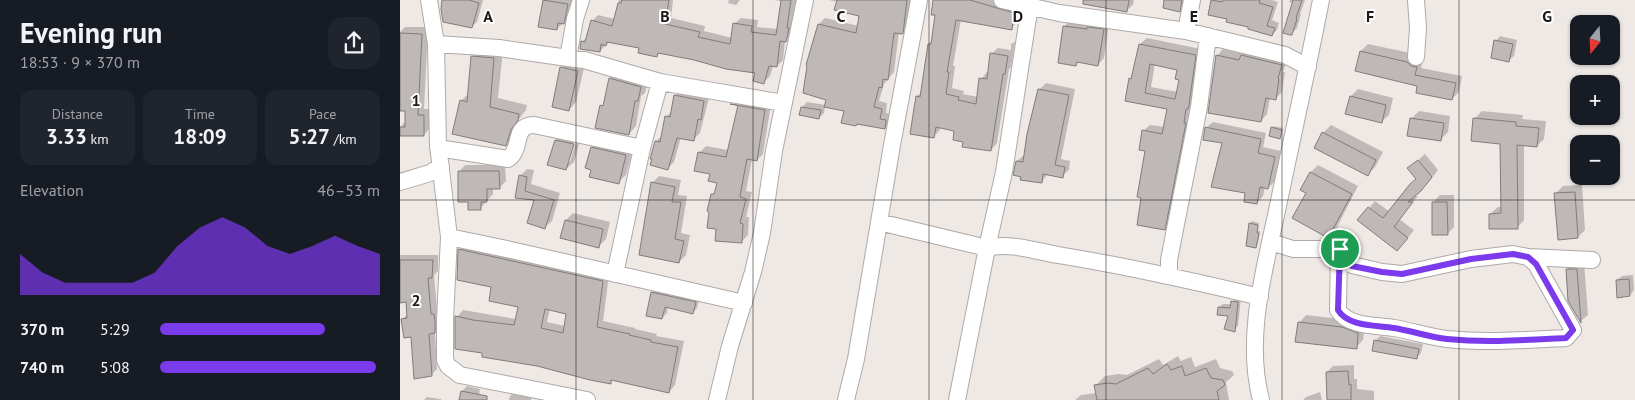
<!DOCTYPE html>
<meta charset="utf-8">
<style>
body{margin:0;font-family:"PT Sans",sans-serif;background:#20242c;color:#f1f3f6;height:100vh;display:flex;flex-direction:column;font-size:19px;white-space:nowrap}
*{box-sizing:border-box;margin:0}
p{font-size:16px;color:#9ea1a6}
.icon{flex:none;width:28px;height:28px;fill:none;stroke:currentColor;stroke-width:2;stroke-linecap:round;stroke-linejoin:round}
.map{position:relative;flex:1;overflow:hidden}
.details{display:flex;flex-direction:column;background:#171b24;width:400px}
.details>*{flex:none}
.needle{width:32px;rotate:198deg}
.controls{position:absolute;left:1170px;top:15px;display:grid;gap:10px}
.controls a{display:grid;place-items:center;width:50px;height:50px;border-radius:10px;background:#171b24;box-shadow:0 1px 4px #0004;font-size:25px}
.pin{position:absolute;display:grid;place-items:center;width:42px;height:42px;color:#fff;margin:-21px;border:2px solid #fff;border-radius:50%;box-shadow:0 1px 5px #0007}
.round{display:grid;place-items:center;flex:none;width:52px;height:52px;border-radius:15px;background:#20242c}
.summary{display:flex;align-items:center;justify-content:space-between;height:85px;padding:0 20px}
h1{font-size:28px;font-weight:700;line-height:38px}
.stats{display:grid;grid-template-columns:repeat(3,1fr);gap:8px;height:85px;padding:5px 20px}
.stats div{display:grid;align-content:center;border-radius:12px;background:#20242c;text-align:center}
.stats b{font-size:21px;font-weight:700}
.stats small{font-size:14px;font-weight:400}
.stats p{font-size:14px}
.chart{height:140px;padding:10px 20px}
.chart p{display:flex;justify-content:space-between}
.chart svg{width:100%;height:90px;margin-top:5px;fill:#7c3aed;opacity:.7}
ul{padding:0 20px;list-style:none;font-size:16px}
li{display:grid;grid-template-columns:80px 60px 1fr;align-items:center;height:38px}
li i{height:12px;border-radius:6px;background:#7c3aed}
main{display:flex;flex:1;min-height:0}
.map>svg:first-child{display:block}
.shadow{fill:#0003;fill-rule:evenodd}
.building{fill:#beb8b6;stroke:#817c79;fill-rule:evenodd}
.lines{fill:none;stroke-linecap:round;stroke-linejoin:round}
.minor-casing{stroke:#afa9a7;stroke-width:18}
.minor{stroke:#fff;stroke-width:16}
.route-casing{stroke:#fff;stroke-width:10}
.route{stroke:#7c3aed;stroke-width:6}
.grid{fill:none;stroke:#1b1918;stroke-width:1;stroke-opacity:0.55}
.grid-label{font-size:16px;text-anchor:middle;font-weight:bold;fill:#1b1918;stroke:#fff;stroke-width:4;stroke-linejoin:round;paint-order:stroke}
</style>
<main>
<section class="details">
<div class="summary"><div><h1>Evening run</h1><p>18:53 · 9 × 370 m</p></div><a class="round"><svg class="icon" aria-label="share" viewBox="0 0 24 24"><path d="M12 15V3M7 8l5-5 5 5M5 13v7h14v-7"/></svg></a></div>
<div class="stats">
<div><p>Distance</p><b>3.33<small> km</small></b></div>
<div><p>Time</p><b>18:09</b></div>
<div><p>Pace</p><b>5:27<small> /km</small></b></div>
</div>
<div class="chart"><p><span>Elevation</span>46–53 m</p>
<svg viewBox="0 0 160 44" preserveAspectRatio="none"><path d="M0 44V24L10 33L20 38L30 38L40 38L50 38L60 33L70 20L80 11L90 6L100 11L110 20L120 24L130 20L140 15L150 20L160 24V44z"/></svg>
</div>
<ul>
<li><b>370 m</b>5:29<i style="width:75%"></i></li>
<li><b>740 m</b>5:08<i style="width:98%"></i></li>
</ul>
</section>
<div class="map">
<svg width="1235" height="400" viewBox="0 0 1235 400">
<rect width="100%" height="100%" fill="#efe9e6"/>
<path class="shadow" d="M43 0H83L77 22 71 27Z
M144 0H174L171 16 157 29 140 26Z
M219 0H273L271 18 305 26 304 31 332 38 334 24 341 18 358 20 357 27 378 29 382 1 373 0H399L395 4 392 35 385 41 383 60 377 66H373L370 76 364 82 356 72 260 52 256 56 240 48 210 41 200 51 182 42 188 36 192 21 198 15 215 19Z
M329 0H340L336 5 328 3Z
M429 0H512L508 26 502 32H499L494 72 484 84 479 101 487 103 486 113 492 114 491 122 484 128 445 110 425 106 424 113 419 118 402 107 407 102 426 105 427 99 419 24 425 18 459 26 461 15 438 2Z
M535 0H595L620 7 617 22 611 28 561 19 553 66H555L552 88 564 91 563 94 578 97 581 79 587 72 589 73 591 54 598 48 611 50V44L615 42 611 67 609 69 597 143 591 150 564 141 556 130 540 127V130L534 136 517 96 522 92 529 44 532 41 536 14Z
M699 0H734L733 5 726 11Z
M766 0H786L785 4 779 10Z
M813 0H872L878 2 872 20 879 23 877 30 872 35 828 18 810 14Z
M890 0H905L900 14H901L897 28 892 33 893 3 889 2Z
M670 20 709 24 704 58 698 65 679 61 676 64 664 27Z
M5 27H28L24 109H30V128L24 135H0V127L6 121V110H0V32Z
M1100 36 1117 40 1114 56 1109 60 1096 41Z
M747 38 801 49 771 222 764 228 743 131 750 125 765 127 769 108 726 100 730 79 733 76 740 44ZM755 64 778 69 781 79 778 92 751 87Z
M968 44 1015 54 1023 60 1021 68 1062 76 1059 92 1052 99 1019 85 961 51Z
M81 48 103 49 98 98 127 105 126 110 119 119 114 136 105 145 61 101 69 93 72 57Z
M823 49 843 54 848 49 888 58 883 72H885L882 92 875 99 870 98 867 114 861 121 817 56Z
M169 60 185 64 176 102 169 110 162 68Z
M217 71 248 80 245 93 241 96 236 126 229 134 202 106 205 103 210 78Z
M646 83 675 89 661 159 670 161 669 170 662 176 648 174 641 182 617 161 624 155H625L639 90Z
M281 89 310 94 300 133 293 140 281 137 274 162 268 168 256 141 263 135 266 117 272 111 275 96Z
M958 89 993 98 989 115 981 122 951 96Z
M338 98 371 104 363 154 357 160 352 159 346 191 352 192 346 217H349L348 235 341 242 317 228 313 194 316 191 318 182 311 173 296 170 300 152 306 146 328 150 339 104 332 103Z
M1019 111 1050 116 1048 132 1040 140 1011 119Z
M1082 111 1123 115 1122 119 1146 121 1144 139 1137 146 1124 145V220L1117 228 1090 214 1098 207H1102L1101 143 1074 119Z
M813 122 866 133 863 147 881 151 875 181 868 188 865 187 863 196 857 203 847 192 823 142 806 128Z
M931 125 983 152 975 167 967 175 915 148 923 133Z
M874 126 883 128 879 137 872 128Z
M164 133 181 137 174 162 166 169 156 140ZM175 138H177L170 162H168Z
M199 141 233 148 226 175 218 182 192 148Z
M1025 154 1038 170 1028 183 1014 196H1018L999 219 1014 230 1004 243 959 220 975 201 990 212 1017 178 1016 162Z
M65 165H105L106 181 99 188H93V194L80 209 69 200 59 172Z
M918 165 958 186 936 229 928 236 907 193 902 190 911 172Z
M127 169 134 170 131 184 160 193 152 221 145 227 135 199 117 197 120 176Z
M259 176 281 180 278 195 287 196 281 233 290 235 286 255 279 262 252 183Z
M1182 185 1185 230 1178 237 1155 194 1163 186Z
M1040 195H1054V227L1047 234 1033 202Z
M173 213 210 222 206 239 198 247 166 220Z
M852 221 859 223 858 231H860L858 244 856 246 850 224Z
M66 243 209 275 203 321 235 328V329L257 334 256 336 284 341 275 385 269 392 213 379 210 382 84 351 57 317 63 310 116 319 119 306 93 286 60 250ZM150 308 167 313 165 326 147 322Z
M0 255H38V271L34 275 37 309H40V326L35 332 37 369 31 375 12 336 2 319 8 314 7 301H0Z
M1175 262H1184L1188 315 1181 321 1169 301 1167 269Z
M1233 275 1234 290 1230 295 1217 280 1222 276Z
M257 288 300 298 297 308 292 313 268 307 267 313 262 318 252 293Z
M836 297 841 298 838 326 834 330 829 315 819 307 823 304H832Z
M906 315 950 320 965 326 963 340 956 347 899 323Z
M980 336 1023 344 1021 353 1016 358 975 341Z
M778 356 781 361 791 357 795 367 816 359 820 368 832 371 834 375 826 382 829 400H831H675L681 395 697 393 695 386 705 376 719 374 727 375 759 359 763 365Z
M954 365V379H957V389L974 391V400H928L927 372 933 366Z
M67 386 80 389 78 400H60L62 391Z
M115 391 132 395 131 400H109L110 396Z
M920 392 922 400H903L906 397Z
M27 397 41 399V400H24Z"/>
<path class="building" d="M42 0H69L79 3 72 28 43 22 41 9Z
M143 0 168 4 164 24 158 23 157 30 138 27Z
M222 0H269L265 24 300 32 298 37 330 44 333 23 352 26 351 32 376 35 381 0H391L387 28H389L386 42 380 41 377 67 369 66 364 84 353 81 355 73 326 69 294 60 258 53 257 57 238 53 239 48 207 42 206 46 201 44 200 52 180 49 181 41 185 42 191 20 212 26 218 3H221Z
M437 0H507L503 34 494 33 488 80 483 79 482 88 479 87 474 107 482 109 480 119 486 120 485 129 457 124 456 126 441 123 444 111 424 107 426 100 403 93 407 66 406 65 418 24 456 33 459 16 434 10Z
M533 0H570L614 13 612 30 556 20 547 72H549L546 94 559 97 558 100 576 104 579 78 587 79 590 53 608 56 605 74H603L591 151 562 147 563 142 553 140 554 131 536 127 534 138 510 134 516 96 520 97 528 44H531L535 15H531Z
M683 0H729L727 12 683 4Z
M764 0H782L780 12 763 8Z
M811 0 822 2 823 0H860L859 3 873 7 867 26 875 28 872 36 848 29V27L826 22 827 19 808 15Z
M893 0H902L896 18 897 19 892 35H890L883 33Z
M663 26 687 29V27L704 29 698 66 677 62 676 66 658 63Z
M0 33 22 34 18 115H24V136H0V127H5V111H0Z
M1094 40 1113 44 1109 62 1091 58Z
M739 44 796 55 789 105 788 109H786L784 123H786L765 230 737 225 741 198 737 197 745 151 739 150 742 130 762 134 767 109 725 101 729 78 731 79ZM750 64 777 70 775 79 779 80 775 99 745 93Z
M960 51 1007 62 1011 66 1017 67 1015 75 1056 83 1052 100 1016 93 1017 86 955 71Z
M816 55 839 60 841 55 882 65 878 78 879 79 876 100 866 98 861 122 808 113Z
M71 56 94 58 90 107 119 114 118 120 111 130 106 146 52 134 60 100 67 102Z
M160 67 178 71 169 111 152 107Z
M209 78 241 87 238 101H235L229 135 195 128 200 105 203 106Z
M638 89 669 95 655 165 665 167 663 178 643 174 642 183 620 180 621 177 613 175 616 161 623 162 627 134Z
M274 95 304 101 301 120 298 119 294 141 277 138 268 170 250 165 252 159H250L255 141 260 142 265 116 270 117Z
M950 96 986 105 982 123 945 114Z
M330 104 365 110 357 161 347 159 342 185 340 197 346 199 340 223 343 224 342 243 315 241 316 229 307 228 309 212 307 211 311 194H314L317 183 308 181 310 174 294 171 298 152 326 157 338 105Z
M401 107 421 110 419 119 399 115Z
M1010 118 1044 123 1041 141 1007 136Z
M1073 118 1116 122V126L1139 128 1137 147 1117 145 1118 229H1089V214L1101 213 1100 144 1071 141Z
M805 127 861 139 858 153 875 157 868 189 860 187 857 204 844 202 845 193 811 187 822 143 803 140Z
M871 127 882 130 880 139 869 136Z
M922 132 976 160 968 176 914 148Z
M155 140 174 144 166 170 147 165Z
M191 147 226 155 219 184 189 177 191 170 185 168Z
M1018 160 1032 177 1021 191 1008 202H1013L994 227 1008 238 997 251 957 220 968 207 983 218 1010 184 1016 179 1007 168Z
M58 171H99L100 189H87V202H81V210H68V202H58Z
M910 172 952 194 928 238 892 218 906 193 900 190Z
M119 175 127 177 125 191 154 200 145 229 127 223 134 200 115 198Z
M251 182 275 187 272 202H281L275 239 284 241 279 263 239 255Z
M1175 192 1178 238 1158 240 1154 193Z
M1032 202H1047L1048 235H1032Z
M165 220 203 229 199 248 160 238Z
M849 223 858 225 857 233H859L856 248 846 246Z
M58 249 203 281 197 327 230 334 229 335 251 340V342L278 347 269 393 211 380V384L190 380 137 366 82 357V353L55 349V316L73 320 114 325 118 307 89 301 91 287 57 280ZM145 309 166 314 163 333 141 328Z
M0 260H33L32 278H28L31 314H34L35 321V333L29 334 32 376 14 379 11 337 4 338 1 319 7 318 6 302 0 303Z
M1166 269H1177L1181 323 1168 301Z
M1229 279 1230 296 1217 298 1216 280Z
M251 292 296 302 293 314 265 307 262 319 246 316Z
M831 301 838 302 835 332 824 329 828 316 817 315 818 307 830 308Z
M898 322 942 327 958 333 957 349 895 342Z
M974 340 1019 349 1017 359 972 351Z
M767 364 771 370 782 366 785 376 806 368 811 378 823 380 825 385 817 391 819 400H697L694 385 708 383 716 384 748 368 753 374Z
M948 371 949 385 951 384V400H927L926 372Z
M61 391 87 396V400H59Z"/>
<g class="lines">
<defs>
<path id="minor" d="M29 0 36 44 38 145 49 237 45 320V360L48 366 60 375 187 400
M602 0 659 13 786 31 885 55 908 67
M786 31 792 0
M36 44 99 48 168 58 184 60 260 82 384 103
M1016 57 1018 28 1016 0
M168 58 175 19 181 0
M38 148 108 159C123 149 112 125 134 125L242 148
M0 182 30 173 41 166
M479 222 587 248C609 242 636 251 658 255 726 266 793 281 860 297
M49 237 111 250 344 303
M871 242 893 249H939L952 265 982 272 1002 274 1071 259 1113 254 1128 257 1192 260
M939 249 938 310C948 327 977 325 994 328 1012 331 1029 337 1047 339 1087 343 1126 340 1166 338L1173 330 1136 264 1128 257
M215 274 242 148 260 82
M769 276V260L799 107 808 36
M317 400 330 346 353 272 362 233 374 151 405 0
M446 400 456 359 492 145 519 0
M557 400 587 248 604 172 630 5
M861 400C844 335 866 265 879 201 893 134 908 67 921 0"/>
</defs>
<use href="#minor" class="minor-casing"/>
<use href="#minor" class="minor"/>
</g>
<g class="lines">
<defs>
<path id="route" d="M940 249 952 266 982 272 1002 274 1071 259 1113 254 1128 257 1136 264 1173 330 1166 338C1126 340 1087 343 1047 339 1029 337 1012 331 994 328 977 325 948 327 938 310Z"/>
</defs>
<use href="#route" class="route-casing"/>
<use href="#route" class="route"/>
</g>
<path class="grid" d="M176 0V400M353 0V400M529 0V400M706 0V400M882 0V400M1059 0V400M0 200H1235"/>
<g class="grid-label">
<text x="88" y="22">A</text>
<text x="265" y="22">B</text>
<text x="441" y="22">C</text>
<text x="618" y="22">D</text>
<text x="794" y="22">E</text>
<text x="970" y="22">F</text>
<text x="1147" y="22">G</text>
<text x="16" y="106">1</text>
<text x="16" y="306">2</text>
</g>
</svg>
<div class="controls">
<a><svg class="needle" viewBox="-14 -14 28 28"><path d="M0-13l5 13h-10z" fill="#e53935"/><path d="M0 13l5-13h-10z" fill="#9ea1a6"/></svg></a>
<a>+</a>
<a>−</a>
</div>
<div class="pin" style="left:940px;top:249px;background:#1e9e55"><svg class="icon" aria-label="arrive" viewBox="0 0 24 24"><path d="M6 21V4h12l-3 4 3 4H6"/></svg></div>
</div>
</main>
